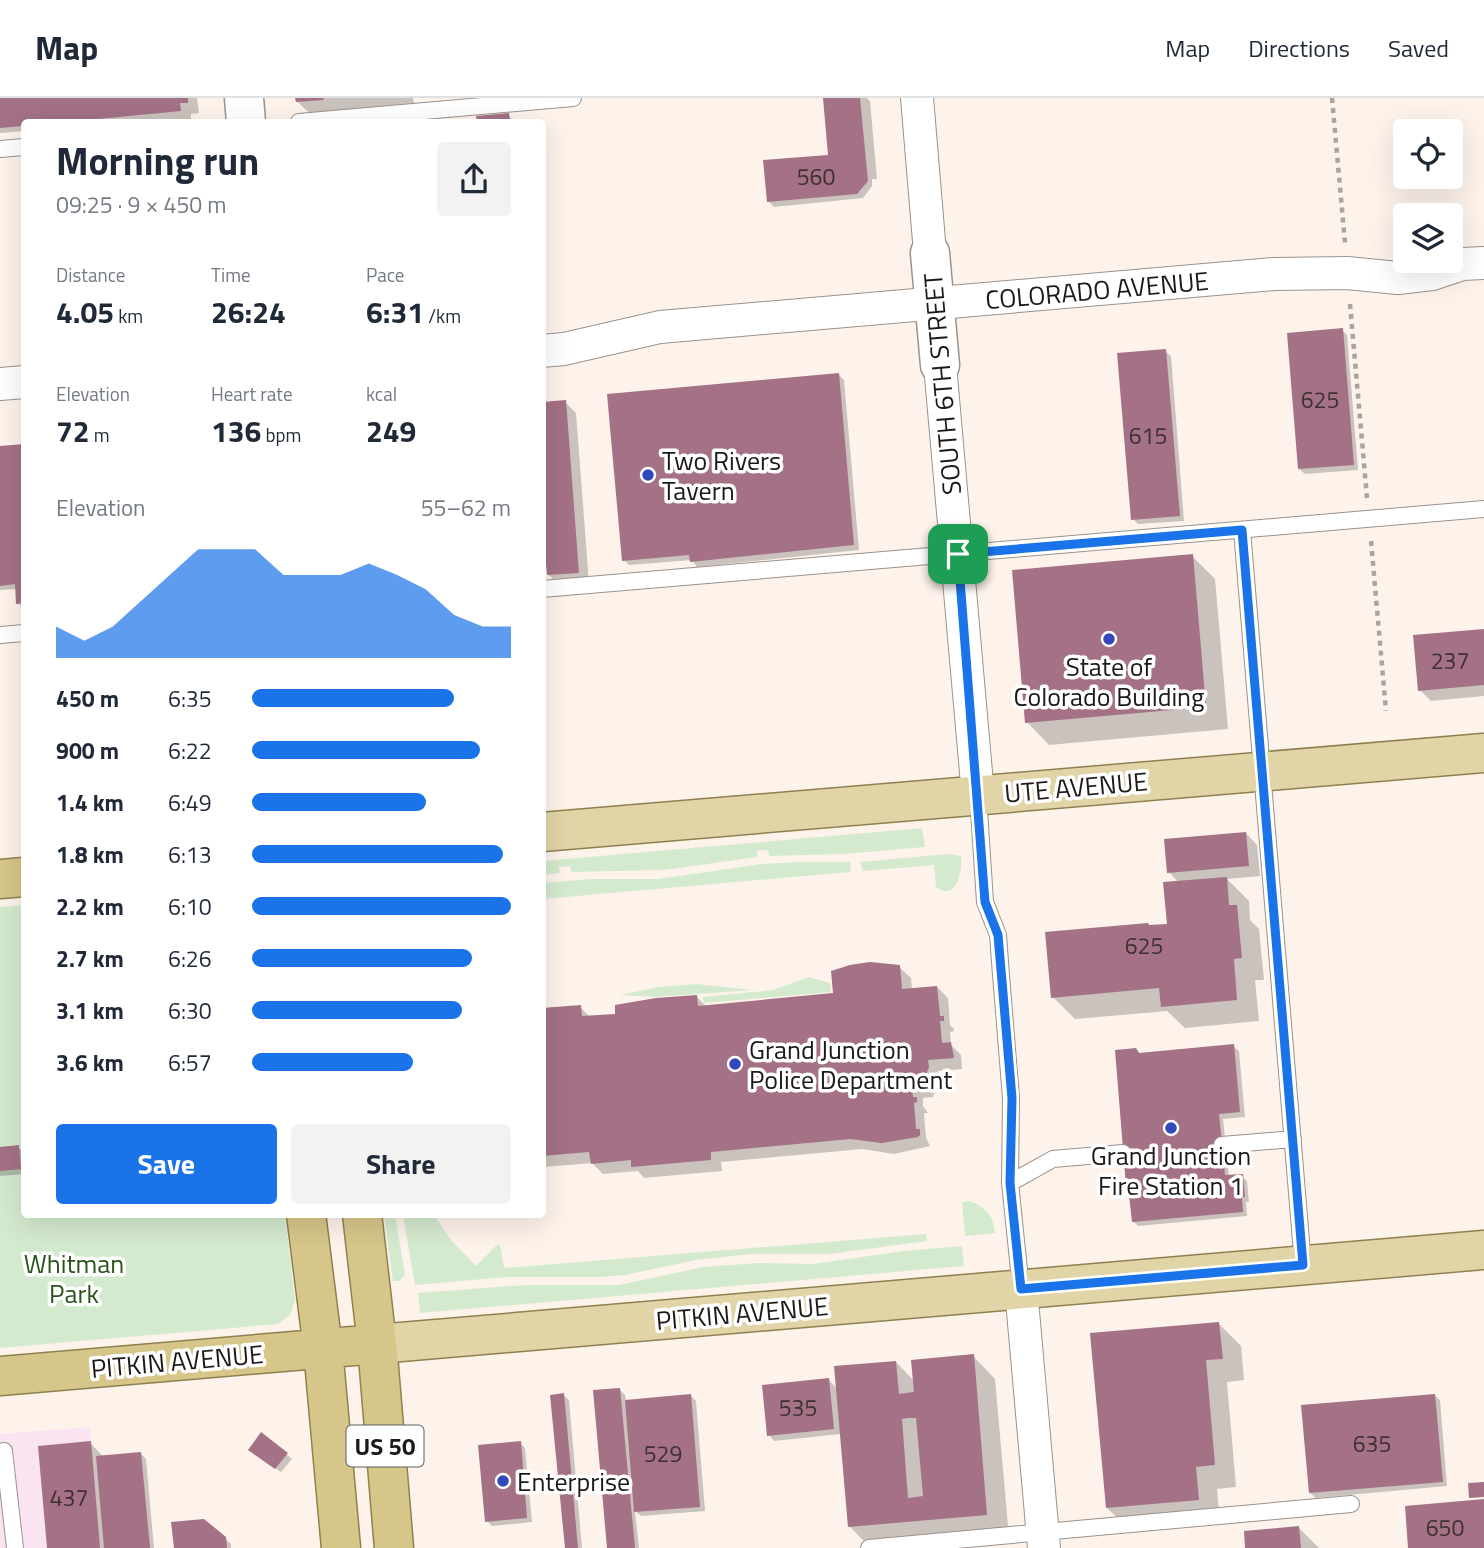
<!DOCTYPE html>
<meta charset="utf-8">
<style>
body{margin:0;font-family:"Titillium Web",sans-serif;background:#f2f2f3;color:#1f2937;height:100vh;display:flex;flex-direction:column;font-size:26px;white-space:nowrap}
*{box-sizing:border-box;margin:0}
p{font-size:23px;color:#747a83}
.icon{flex:none;width:38px;height:38px;fill:none;stroke:currentColor;stroke-width:2;stroke-linecap:round;stroke-linejoin:round}
.map{position:relative;flex:1;overflow:hidden}
.side{position:absolute;left:21px;top:21px;width:525px;height:1099px;display:flex;flex-direction:column;background:#fff;border-radius:7px;box-shadow:0 7px 28px #0002}
.side>*{flex:none}
.fabs{position:absolute;left:1393px;top:21px;display:grid;gap:14px}
.fabs a{display:grid;place-items:center;width:70px;height:70px;border-radius:7px;background:#fff;box-shadow:0 7px 28px #0002;font-size:35px}
.pin{position:absolute;display:grid;place-items:center;width:60px;height:60px;color:#fff;margin:-30px;border-radius:14px;box-shadow:0 4px 10px #0006}
.round{display:grid;place-items:center;flex:none;width:74px;height:74px;border-radius:7px;background:#f2f2f3}
.head{display:flex;align-items:center;justify-content:space-between;height:119px;padding:0 35px}
h1{font-size:38px;font-weight:700;line-height:52px}
.figures{display:grid;grid-template-columns:repeat(3,1fr);gap:10px;height:119px;padding:7px 35px}
.figures div{display:grid;align-content:center}
.figures b{font-size:30px;font-weight:700}
.figures small{font-size:19px;font-weight:400}
.figures p{font-size:19px}
.chart{height:196px;padding:14px 35px}
.chart p{display:flex;justify-content:space-between}
.chart svg{width:100%;height:126px;margin-top:7px;fill:#1a73e8;opacity:.7}
.cta{display:flex;gap:14px;margin-top:auto;padding:14px 35px}
.cta a{flex:1;height:80px;border-radius:7px;background:#1a73e8;color:#fff;font-size:28px;font-weight:700;line-height:80px;text-align:center}
.cta a+a{background:#f2f2f3;color:#1f2937}
ul{padding:0 35px;list-style:none;font-size:23px}
li{display:grid;grid-template-columns:112px 84px 1fr;align-items:center;height:52px}
li i{height:18px;border-radius:9px;background:#1a73e8}
header{display:flex;align-items:center;gap:42px;box-sizing:border-box;height:98px;padding:0 35px;background:#fff;border-bottom:2px solid #e0e1e3}
header strong{font-size:33px}
nav{display:flex;gap:38px;margin-inline-start:auto;font-size:24px}
.map>svg:first-child{display:block}
.commercial{fill:#fae4f2}
.green{fill:#d4eace}
.shadow{fill:#0003}
.building{fill:#a47186;fill-rule:evenodd}
.lines{fill:none;stroke-linecap:round;stroke-linejoin:round}
.service-casing{stroke:#9b928b;stroke-width:18}
.minor-casing{stroke:#9b928b;stroke-width:34}
.tertiary-casing{stroke:#9b928b;stroke-width:41}
.secondary-casing{stroke:#9b928b;stroke-width:41}
.primary-casing{stroke:#8f804e;stroke-width:41}
.trunk-casing{stroke:#8f804e;stroke-width:41}
.path{stroke:#aba39d;stroke-width:4.5;stroke-dasharray:5 5;stroke-linecap:butt}
.service{stroke:#fff;stroke-width:16}
.minor{stroke:#fff;stroke-width:32}
.tertiary{stroke:#fff;stroke-width:38}
.secondary{stroke:#fff;stroke-width:38}
.primary{stroke:#e1d4a7;stroke-width:38}
.trunk{stroke:#d7c68a;stroke-width:38}
.route-casing{stroke:#fff;stroke-width:14}
.route{stroke:#1a73e8;stroke-width:9}
.poi-dot{fill:#3349bb;stroke:#fff;stroke-width:2.5}
.labels{text-anchor:middle;dominant-baseline:central;stroke-width:7;stroke-linejoin:round;paint-order:stroke}
.number-label{font-size:23px;fill:#3e2f32}
.shield{fill:#fff;stroke:#605e5c;stroke-width:2}
.shield-label{font-size:24px;font-weight:bold;fill:#1c1916}
.street-label{font-size:26px;fill:#1c1916;stroke:#fff}
.poi-label{font-size:26px;fill:#1c1916;stroke:#fff;text-anchor:start}
.park-label{font-size:26px;fill:#28541b;stroke:#fff}
</style>
<header>
<strong>Map</strong>
<nav><a>Map</a><a>Directions</a><a>Saved</a></nav>
</header>
<div class="map">
<svg width="1484" height="1450" viewBox="0 0 1484 1450">
<rect width="100%" height="100%" fill="#fdf3eb"/>
<path class="commercial" d="M90 1329 100 1450H0V1336Z"/>
<path class="green" d="M922 730 925 749 843 756 769 758 768 752 757 753V759L664 772 571 774 570 768 559 769 560 775 543 777V763Z
M948 756 961 758C962 772 958 804 936 789L934 767 863 773 860 764Z
M801 764H851L850 774 543 801V785L590 781H658L762 766Z
M24 807V1116L285 1117 295 1203 290 1217 278 1226 0 1250V809Z
M809 879 830 885 831 894 704 905 703 899 773 892Z
M696 886 753 892 654 899 620 897 659 889Z
M969 1103C986 1109 993 1117 995 1135L965 1138 962 1104Z
M384 1117H395L405 1177 400 1183H393Z
M403 1117H434L451 1142 476 1168 497 1147H500L504 1170 926 1136 927 1143 829 1156H752L696 1162 625 1177 602 1179H507L415 1187Z
M962 1148 964 1168 420 1215 418 1195 524 1187H619L703 1169 758 1165 813 1166 904 1153Z"/>
<path class="shadow" d="M0 0H197L199 15 191 16V24H124L120 20V24H24V33L0 35Z
M297 0H413L414 5 309 15 298 4Z
M825 0H867L870 3 877 81H872V88L863 100 774 109 769 104 830 58Z
M508 17 514 24H479L478 19Z
M1342 232 1347 237 1358 372 1305 376 1299 371Z
M1165 253 1171 258 1184 423 1138 426 1133 421Z
M839 277 844 282 859 452 697 469 692 462 629 467 624 462Z
M565 304 576 315 589 485 559 487 548 476Z
M24 348V510H23L18 505 17 491 0 492V350Z
M1192 458 1215 481 1228 631 1049 647 1027 624Z
M1484 532V598L1431 603 1420 592Z
M1246 735 1257 747 1260 778 1227 781 1249 803 1250 822 1259 831 1264 882H1255L1259 923 1185 930 1167 913 1075 921 1053 899 1150 829 1169 827 1179 785 1169 774Z
M899 869 911 880 912 892 937 889 948 900 950 927 954 931V933L950 934 951 947 961 957 962 971 938 973 939 981 933 999 923 1000V1008L928 1015H924L926 1040 930 1048 894 1056 862 1051 721 1064 722 1073 644 1080 638 1073 603 1076 592 1065 543 1069 545 1083H542V912L580 909 590 919 617 917 697 899 707 909 835 896Z
M1233 948 1239 953 1245 1019 1223 1021 1229 1079 1242 1078 1247 1083 1249 1104H1246L1247 1118 1138 1128 1133 1123 1140 957Z
M18 1049 23 1054 24 1076 0 1078V1051Z
M1219 1226 1241 1248 1244 1282 1227 1284 1236 1389 1217 1391 1220 1424 1130 1432 1107 1410Z
M973 1258 995 1281 1009 1439 871 1450 849 1428 841 1336 774 1343 769 1337 829 1282 837 1291 896 1264 915 1284Z
M620 1292 625 1297 626 1303 691 1298 696 1303 705 1413 641 1418 635 1413 639 1450H608Z
M563 1297 569 1302 582 1450H566Z
M1434 1297 1440 1302 1447 1388 1316 1400 1310 1395Z
M261 1336 292 1361 281 1374 255 1356Z
M90 1345 104 1359 141 1356 146 1361 154 1450H49Z
M520 1345 525 1350 532 1424 492 1428 487 1423Z
M1299 1430 1319 1450H1247Z
M225 1440 231 1446V1450H175Z"/>
<path class="building" d="M0 0H188V5H180L181 13 67 24H24V28L0 30Z
M295 0H323L324 2 296 4Z
M823 0H860L868 83 857 96 767 104 763 62 828 57Z
M509 15 510 24H477L476 18Z
M1343 230 1354 367 1298 371 1287 235Z
M1166 251 1180 418 1131 422 1117 255Z
M839 275 854 447 690 464 689 457 622 463 607 296Z
M566 302 579 475 547 477 542 423V304Z
M24 346V505L16 506 15 486 0 488V348Z
M1193 456 1206 609 1025 625 1012 472Z
M1484 531V587L1418 593 1413 537Z
M1246 734 1249 768 1167 775 1164 741Z
M1227 779 1229 807H1237L1242 860 1234 861 1237 902 1161 909 1159 890 1051 900 1045 834 1148 825 1149 827 1167 826 1163 784Z
M870 864 900 867 902 891 937 888 940 918H944V923H940L942 945 951 944 954 960 928 962 929 969 922 988 912 989 913 999H917V1004L914 1005 916 1031H920V1037L918 1039 882 1045 850 1041 711 1054V1062L631 1069V1062L591 1066 589 1054 542 1058V910L581 907 582 918 615 916V907L656 900 697 897 698 908 833 895 831 873 850 867Z
M1234 946 1240 1014 1219 1016 1225 1077 1243 1076 1245 1099H1242L1243 1114 1132 1124 1128 1088H1126L1115 952 1136 950 1139 955Z
M19 1047 21 1071 0 1073V1049Z
M1219 1224 1223 1261 1206 1262 1215 1367 1196 1369 1199 1402 1106 1410 1090 1235Z
M974 1256 987 1417 848 1429 834 1268 896 1263 899 1296 914 1294 911 1262ZM908 1320H916L923 1398 908 1400 902 1321Z
M829 1280 834 1331 767 1338 762 1287Z
M620 1290 635 1450H607L593 1292Z
M564 1295 578 1450H565L550 1297Z
M691 1296 700 1409 634 1414 625 1302Z
M1435 1296 1443 1384 1309 1395 1301 1307Z
M261 1334 288 1355 275 1371 248 1352Z
M91 1343 100 1450H47L38 1348Z
M521 1343 527 1420 485 1424 478 1347Z
M141 1354 150 1450H104L96 1358Z
M1484 1384V1399L1469 1400 1468 1385Z
M1484 1401V1450H1408L1405 1408Z
M204 1421 226 1439 227 1450H174L171 1424Z
M1299 1428 1301 1450H1245L1244 1433Z"/>
<g class="lines">
<defs>
<path id="service" d="M299 24 573 0
M0 51 24 49
M1242 432 1303 1167
M542 491 1484 411
M0 537 24 535
M978 697 985 804 998 837 1001 877 1011 1000 1010 1085 1021 1191
M1222 1047 1293 1041
M1010 1085 1053 1061 1123 1055
M0 1354 4 1353 15 1450
M869 1450 1351 1406"/>
<path id="minor" d="M917 0 930 155
M542 253 564 251 660 229 1274 176 1347 175 1398 180 1432 176 1462 166 1484 165
M940 267 978 697
M0 286 24 284
M1021 1191 1044 1450"/>
<path id="tertiary" d="M930 155 940 267"/>
<path id="secondary" d="M244 0 246 24"/>
<path id="primary" d="M542 734 1484 655
M377 1246 1484 1152"/>
<path id="trunk" d="M0 781 24 779
M306 1116 323 1251 341 1450
M362 1116 377 1246 394 1450
M0 1278 377 1246"/>
</defs>
<use href="#service" class="service-casing"/>
<use href="#minor" class="minor-casing"/>
<use href="#tertiary" class="tertiary-casing"/>
<use href="#secondary" class="secondary-casing"/>
<use href="#primary" class="primary-casing"/>
<use href="#trunk" class="trunk-casing"/>
<path class="path" d="M1332 0 1345 145
M1350 206 1367 400
M1371 443 1386 613"/>
<use href="#service" class="service"/>
<use href="#minor" class="minor"/>
<use href="#tertiary" class="tertiary"/>
<use href="#secondary" class="secondary"/>
<use href="#primary" class="primary"/>
<use href="#trunk" class="trunk"/>
</g>
<g class="lines">
<defs>
<path id="route" d="M1242 432 1303 1167 1021 1191 1010 1085 1012 1000 998 837 985 804 958 456Z"/>
</defs>
<use href="#route" class="route-casing"/>
<use href="#route" class="route"/>
</g>
<g class="poi-dot">
<circle cx="648" cy="377" r="7"/>
<circle cx="1109" cy="541" r="7"/>
<circle cx="735" cy="966" r="7"/>
<circle cx="1171" cy="1030" r="7"/>
<circle cx="503" cy="1383" r="7"/>
</g>
<g class="labels">
<g class="number-label">
<text x="816" y="78">560</text>
<text x="1320" y="301">625</text>
<text x="1148" y="337">615</text>
<text x="1450" y="562">237</text>
<text x="1144" y="847">625</text>
<text x="798" y="1309">535</text>
<text x="1372" y="1345">635</text>
<text x="663" y="1355">529</text>
<text x="69" y="1399">437</text>
<text x="1445" y="1429">650</text>
</g>
<rect class="shield" x="346.5" y="1327.5" width="77" height="41" rx="5"/>
<g class="shield-label">
<text x="385" y="1348">US 50</text>
</g>
<g class="street-label">
<text transform="translate(1097 192) rotate(-5)">COLORADO AVENUE</text>
<text transform="translate(942 286) rotate(-95)">SOUTH 6TH STREET</text>
<text transform="translate(1076 689) rotate(-5)">UTE AVENUE</text>
<text transform="translate(742 1215) rotate(-5)">PITKIN AVENUE</text>
<text transform="translate(177 1263) rotate(-5)">PITKIN AVENUE</text>
</g>
<g class="poi-label">
<text x="662" y="362">Two Rivers<tspan x="662" dy="30">Tavern</tspan></text>
<text x="1109" y="568" text-anchor="middle">State of<tspan x="1109" dy="30">Colorado Building</tspan></text>
<text x="749" y="951">Grand Junction<tspan x="749" dy="30">Police Department</tspan></text>
<text x="1171" y="1057" text-anchor="middle">Grand Junction<tspan x="1171" dy="30">Fire Station 1</tspan></text>
<text x="517" y="1383">Enterprise</text>
</g>
<g class="park-label">
<text x="74" y="1165">Whitman<tspan x="74" dy="30">Park</tspan></text>
</g>
</g>
</svg>
<div class="fabs">
<a><svg class="icon" aria-label="locate" viewBox="0 0 24 24"><circle cx="12" cy="12" r="6"/><path d="M12 2v4M12 18v4M2 12h4M18 12h4"/></svg></a>
<a><svg class="icon" aria-label="layers" viewBox="0 0 24 24"><path d="M12 4l9 5-9 5-9-5zM3 14l9 5 9-5"/></svg></a>
</div>
<div class="pin" style="left:958px;top:456px;background:#1e9e55"><svg class="icon" aria-label="arrive" viewBox="0 0 24 24"><path d="M6 21V4h12l-3 4 3 4H6"/></svg></div>
<section class="side">
<div class="head"><div><h1>Morning run</h1><p>09:25 · 9 × 450 m</p></div><a class="round"><svg class="icon" aria-label="share" viewBox="0 0 24 24"><path d="M12 15V3M7 8l5-5 5 5M5 13v7h14v-7"/></svg></a></div>
<div class="figures">
<div><p>Distance</p><b>4.05<small> km</small></b></div>
<div><p>Time</p><b>26:24</b></div>
<div><p>Pace</p><b>6:31<small> /km</small></b></div>
</div>
<div class="figures">
<div><p>Elevation</p><b>72<small> m</small></b></div>
<div><p>Heart rate</p><b>136<small> bpm</small></b></div>
<div><p>kcal</p><b>249</b></div>
</div>
<div class="chart"><p><span>Elevation</span>55–62 m</p>
<svg viewBox="0 0 160 44" preserveAspectRatio="none"><path d="M0 44V33L10 38L20 33L30 24L40 15L50 6L60 6L70 6L80 15L90 15L100 15L110 11L120 15L130 20L140 29L150 33L160 33V44z"/></svg>
</div>
<ul>
<li><b>450 m</b>6:35<i style="width:78%"></i></li>
<li><b>900 m</b>6:22<i style="width:88%"></i></li>
<li><b>1.4 km</b>6:49<i style="width:67%"></i></li>
<li><b>1.8 km</b>6:13<i style="width:97%"></i></li>
<li><b>2.2 km</b>6:10<i style="width:100%"></i></li>
<li><b>2.7 km</b>6:26<i style="width:85%"></i></li>
<li><b>3.1 km</b>6:30<i style="width:81%"></i></li>
<li><b>3.6 km</b>6:57<i style="width:62%"></i></li>
</ul>
<div class="cta"><a>Save</a><a>Share</a></div>
</section>
</div>
